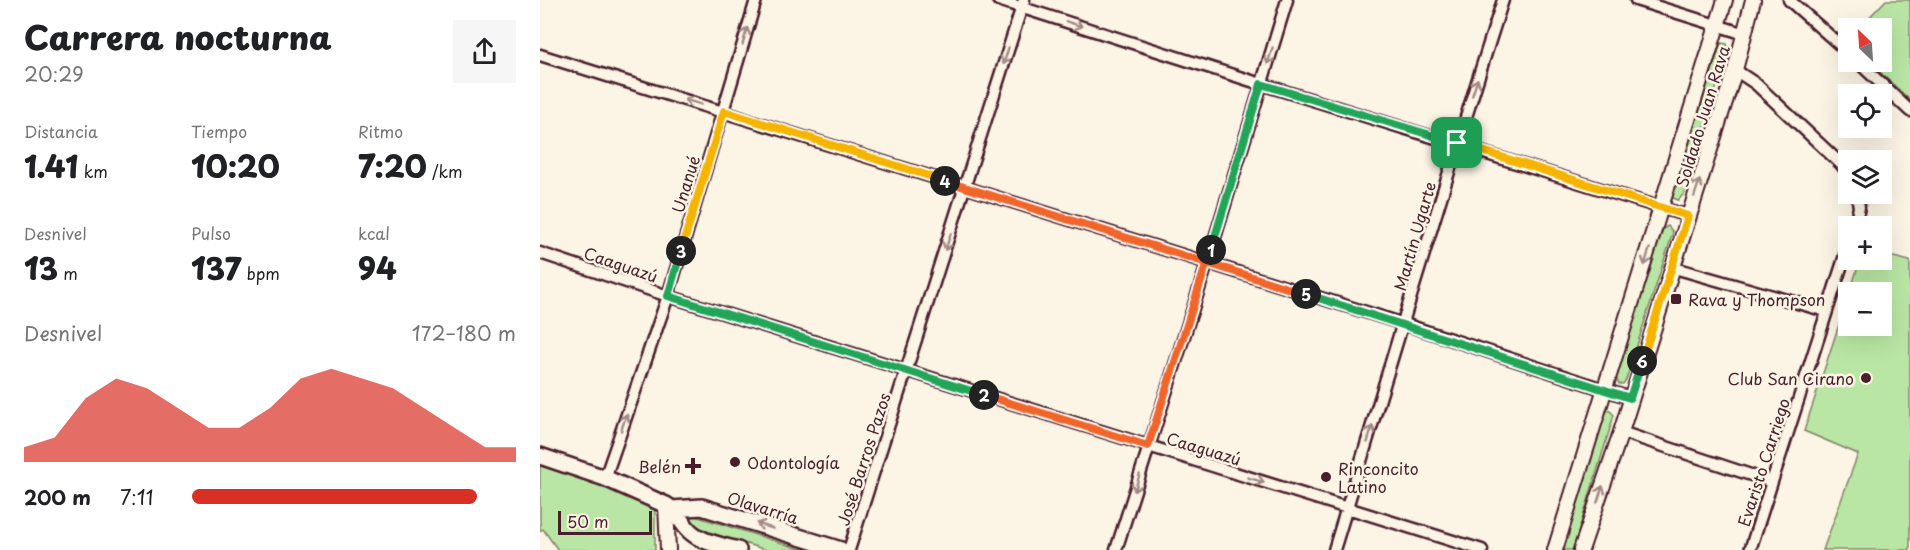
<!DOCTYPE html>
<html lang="es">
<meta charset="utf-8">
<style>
body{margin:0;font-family:"Playpen Sans",sans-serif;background:#f6f6f6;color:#202124;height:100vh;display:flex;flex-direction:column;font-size:22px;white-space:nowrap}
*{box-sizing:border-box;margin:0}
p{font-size:20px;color:#757577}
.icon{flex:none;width:33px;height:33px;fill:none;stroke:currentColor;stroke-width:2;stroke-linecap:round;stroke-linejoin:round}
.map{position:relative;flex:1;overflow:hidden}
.drawer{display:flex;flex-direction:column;background:#fff;width:540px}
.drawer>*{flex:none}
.needle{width:39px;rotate:335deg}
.buttons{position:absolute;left:1298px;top:18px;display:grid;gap:12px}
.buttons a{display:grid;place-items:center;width:54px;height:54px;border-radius:0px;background:#fff;box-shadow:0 6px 24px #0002;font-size:30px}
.scale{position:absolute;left:18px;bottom:15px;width:94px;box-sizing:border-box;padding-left:6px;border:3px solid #4a1f2b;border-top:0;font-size:16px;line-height:21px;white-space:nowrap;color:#4a1f2b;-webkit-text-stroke:4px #fcf5e5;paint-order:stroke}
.pin{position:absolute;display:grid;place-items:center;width:51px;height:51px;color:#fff;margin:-26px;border-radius:12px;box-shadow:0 3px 9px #0006}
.km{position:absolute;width:30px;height:30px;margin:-15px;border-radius:50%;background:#222;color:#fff;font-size:16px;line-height:30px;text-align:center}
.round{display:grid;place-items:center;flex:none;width:63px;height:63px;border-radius:0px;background:#f6f6f6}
.headline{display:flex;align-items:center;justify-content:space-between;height:102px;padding:0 24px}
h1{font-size:33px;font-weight:800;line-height:45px}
.stats{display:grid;grid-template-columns:repeat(3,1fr);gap:9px;height:102px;padding:6px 24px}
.stats div{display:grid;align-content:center}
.stats b{font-size:30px;font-weight:800}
.stats small{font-size:16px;font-weight:400}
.stats p{font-size:16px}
.chart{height:168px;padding:12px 24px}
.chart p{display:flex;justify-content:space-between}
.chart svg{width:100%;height:108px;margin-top:6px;fill:#d93025;opacity:.7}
ul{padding:0 24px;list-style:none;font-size:20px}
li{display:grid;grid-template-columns:96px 72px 1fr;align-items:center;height:45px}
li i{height:15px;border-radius:8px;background:#d93025}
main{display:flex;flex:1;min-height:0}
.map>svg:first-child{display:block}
.green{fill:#b9e6a4;stroke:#828268;stroke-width:1.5}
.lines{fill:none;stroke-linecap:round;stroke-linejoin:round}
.minor-casing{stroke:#4a1f2b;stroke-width:15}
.tertiary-casing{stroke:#4a1f2b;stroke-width:18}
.secondary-casing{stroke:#4a1f2b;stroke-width:20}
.minor{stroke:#fcf5e5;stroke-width:10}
.tertiary{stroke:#fcf5e5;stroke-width:14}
.secondary{stroke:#fcf5e5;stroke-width:15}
.oneway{stroke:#a38a88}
.split-1-casing{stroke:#fff;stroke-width:12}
.split-2-casing{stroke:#fff;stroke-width:12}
.split-3-casing{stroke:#fff;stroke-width:12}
.split-4-casing{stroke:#fff;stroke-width:12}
.split-5-casing{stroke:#fff;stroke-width:12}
.split-6-casing{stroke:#fff;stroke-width:12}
.split-7-casing{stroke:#fff;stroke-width:12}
.split-1{stroke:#22a559;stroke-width:8}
.split-2{stroke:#f0652b;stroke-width:8}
.split-3{stroke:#22a559;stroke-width:8}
.split-4{stroke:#f5b400;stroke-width:8}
.split-5{stroke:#f0652b;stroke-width:8}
.split-6{stroke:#22a559;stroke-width:8}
.split-7{stroke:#f5b400;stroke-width:8}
.poi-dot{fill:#4a1f2b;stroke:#fcf5e5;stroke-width:2}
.labels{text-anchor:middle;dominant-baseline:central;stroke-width:5;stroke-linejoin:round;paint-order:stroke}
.street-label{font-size:16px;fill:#4a1f2b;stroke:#fcf5e5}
.poi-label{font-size:16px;fill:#4a1f2b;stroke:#fcf5e5;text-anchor:start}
</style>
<main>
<section class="drawer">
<div class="headline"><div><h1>Carrera nocturna</h1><p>20:29</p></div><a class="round"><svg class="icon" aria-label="share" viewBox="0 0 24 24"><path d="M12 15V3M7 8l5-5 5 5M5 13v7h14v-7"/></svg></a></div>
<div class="stats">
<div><p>Distancia</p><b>1.41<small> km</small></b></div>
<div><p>Tiempo</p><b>10:20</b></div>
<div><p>Ritmo</p><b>7:20<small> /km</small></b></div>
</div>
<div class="stats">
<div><p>Desnivel</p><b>13<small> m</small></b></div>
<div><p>Pulso</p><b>137<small> bpm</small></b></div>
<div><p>kcal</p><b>94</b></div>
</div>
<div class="chart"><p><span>Desnivel</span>172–180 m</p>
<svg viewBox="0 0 160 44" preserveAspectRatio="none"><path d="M0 44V38L10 34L20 18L30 10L40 14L50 22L60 30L70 30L80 22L90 10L100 6L110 10L120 14L130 22L140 30L150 38L160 38V44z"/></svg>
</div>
<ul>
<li><b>200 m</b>7:11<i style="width:88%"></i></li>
</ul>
</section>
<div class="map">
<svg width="1370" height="550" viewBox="0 0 1370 550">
<rect width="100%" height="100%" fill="#fcf5e5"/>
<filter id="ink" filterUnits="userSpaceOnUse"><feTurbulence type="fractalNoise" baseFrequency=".0167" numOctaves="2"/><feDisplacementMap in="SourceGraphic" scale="12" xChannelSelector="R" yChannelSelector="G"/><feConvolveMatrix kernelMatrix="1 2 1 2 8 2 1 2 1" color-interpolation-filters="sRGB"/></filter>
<g filter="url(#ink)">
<path class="green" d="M1346 0H1370V100L1329 62H1341V28H1319Z
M1181 43 1187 44 1188 49 1144 194 1138 200 1133 198 1132 192Z
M1128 226 1133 232 1086 380 1083 384H1079L1076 378 1122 229Z
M1341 254 1370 261V550H1283L1318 454 1264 431 1308 297V326H1341V292H1310L1320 260H1341Z
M1069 410 1074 415 1033 550H1022L1064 414Z
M0 465 102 499 113 506 115 512V550H18L3 529 0 531Z
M152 515 264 550H226L153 527Z"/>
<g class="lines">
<defs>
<path id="minor" d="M458 0 721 84 1148 216
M1096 0 1205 34
M1249 0 1308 52
M0 55 864 324 1090 398
M1318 62 1370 111
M1195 70 1216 84 1301 164 1308 173
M1315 226 1319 207 1317 194
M0 253 128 296 942 550
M1131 267 1286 311
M1081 432 1232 482
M65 478 128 296 216 0
M309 550 484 0
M576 550 667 264 747 0
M794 550C850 367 904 183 963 0
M1210 550 1308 246"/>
<path id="tertiary" d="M126 505 128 550
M1015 550 1185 0
M1041 550 1081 432 1195 70 1213 0"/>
<path id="secondary" d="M0 456 65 478 126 505C138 512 142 525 152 533 164 543 184 546 198 550
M132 509 162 507 301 550"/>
</defs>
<use href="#minor" class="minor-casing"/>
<use href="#tertiary" class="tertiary-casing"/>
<use href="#secondary" class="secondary-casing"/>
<use href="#minor" class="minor"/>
<use href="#tertiary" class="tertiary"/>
<use href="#secondary" class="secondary"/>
</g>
<defs><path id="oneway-shaft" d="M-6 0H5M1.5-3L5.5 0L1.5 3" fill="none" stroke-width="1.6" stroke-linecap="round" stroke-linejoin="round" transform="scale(1.5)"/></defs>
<g class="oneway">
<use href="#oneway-shaft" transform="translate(534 24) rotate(18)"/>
<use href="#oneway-shaft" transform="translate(205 36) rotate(-74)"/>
<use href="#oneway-shaft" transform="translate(466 56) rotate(107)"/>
<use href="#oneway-shaft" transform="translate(730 56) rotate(107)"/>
<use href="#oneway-shaft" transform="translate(935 87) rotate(-72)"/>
<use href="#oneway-shaft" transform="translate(153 102) rotate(-163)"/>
<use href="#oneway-shaft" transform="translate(1157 188) rotate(-72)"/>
<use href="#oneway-shaft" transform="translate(408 242) rotate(108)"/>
<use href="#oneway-shaft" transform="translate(1107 257) rotate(107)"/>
<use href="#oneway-shaft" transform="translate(84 422) rotate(-71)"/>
<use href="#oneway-shaft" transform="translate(830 434) rotate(-73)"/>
<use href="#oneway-shaft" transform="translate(716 480) rotate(17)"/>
<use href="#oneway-shaft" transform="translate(597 483) rotate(107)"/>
<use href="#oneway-shaft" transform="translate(1060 494) rotate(-72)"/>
<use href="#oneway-shaft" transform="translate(225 526) rotate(-162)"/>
</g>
</g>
<g class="lines" filter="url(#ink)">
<defs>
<path id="split-1" d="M671 250 721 84 917 143"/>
<path id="split-2" d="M444 395 608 446 671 250"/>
<path id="split-3" d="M141 251 128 296 444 395"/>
<path id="split-4" d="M141 251 184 111 405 181"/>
<path id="split-5" d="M405 181 766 294"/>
<path id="split-6" d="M766 294 1090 398 1102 361"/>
<path id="split-7" d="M917 143 1148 216 1102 361"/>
</defs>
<use href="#split-1" class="split-1-casing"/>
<use href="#split-2" class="split-2-casing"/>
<use href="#split-3" class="split-3-casing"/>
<use href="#split-4" class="split-4-casing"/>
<use href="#split-5" class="split-5-casing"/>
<use href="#split-6" class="split-6-casing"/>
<use href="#split-7" class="split-7-casing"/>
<use href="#split-1" class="split-1"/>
<use href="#split-2" class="split-2"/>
<use href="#split-3" class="split-3"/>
<use href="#split-4" class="split-4"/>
<use href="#split-5" class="split-5"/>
<use href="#split-6" class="split-6"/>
<use href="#split-7" class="split-7"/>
</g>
<g class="poi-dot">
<rect x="1130" y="293" width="12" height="12" rx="3"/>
<circle cx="1326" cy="378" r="6"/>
<circle cx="195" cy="462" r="6"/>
<path d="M150 457h6v6h6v6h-6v6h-6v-6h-6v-6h6z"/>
<circle cx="786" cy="477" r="6"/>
</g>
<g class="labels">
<g class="street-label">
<text transform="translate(1162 116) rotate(-73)">Soldado Juan Rava</text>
<text transform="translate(145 184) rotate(-73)">Unanué</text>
<text transform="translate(874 236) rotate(-74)">Martín Ugarte</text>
<text transform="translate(81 264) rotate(19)">Caaguazú</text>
<text transform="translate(664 448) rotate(17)">Caaguazú</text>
<text transform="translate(323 459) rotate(-72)">José Barros Pazos</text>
<text transform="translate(1223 462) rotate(-72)">Evaristo Carriego</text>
<text transform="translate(223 507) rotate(17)">Olavarría</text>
</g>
<g class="poi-label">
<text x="1148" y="299">Rava y Thompson</text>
<text x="1314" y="378" text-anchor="end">Club San Cirano</text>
<text x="207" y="462">Odontología</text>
<text x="141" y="466" text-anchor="end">Belén</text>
<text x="798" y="468">Rinconcito<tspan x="798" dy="18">Latino</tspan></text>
</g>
</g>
</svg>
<div class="buttons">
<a><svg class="needle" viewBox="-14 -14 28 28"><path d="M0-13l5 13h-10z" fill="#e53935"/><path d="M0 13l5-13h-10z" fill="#757577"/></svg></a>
<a><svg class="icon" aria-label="locate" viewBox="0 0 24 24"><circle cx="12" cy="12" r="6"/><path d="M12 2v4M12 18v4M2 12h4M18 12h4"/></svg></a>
<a><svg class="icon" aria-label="layers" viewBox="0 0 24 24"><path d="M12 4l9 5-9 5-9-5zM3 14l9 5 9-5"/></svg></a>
<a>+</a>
<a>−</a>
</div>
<div class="scale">50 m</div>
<div class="pin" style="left:917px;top:143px;background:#1e9e55"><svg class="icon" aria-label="arrive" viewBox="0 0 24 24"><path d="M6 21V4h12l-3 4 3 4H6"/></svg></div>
<b class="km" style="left:671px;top:250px">1</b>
<b class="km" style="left:444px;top:395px">2</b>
<b class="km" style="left:141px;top:251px">3</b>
<b class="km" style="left:405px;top:181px">4</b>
<b class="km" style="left:766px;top:294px">5</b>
<b class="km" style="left:1102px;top:361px">6</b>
</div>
</main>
